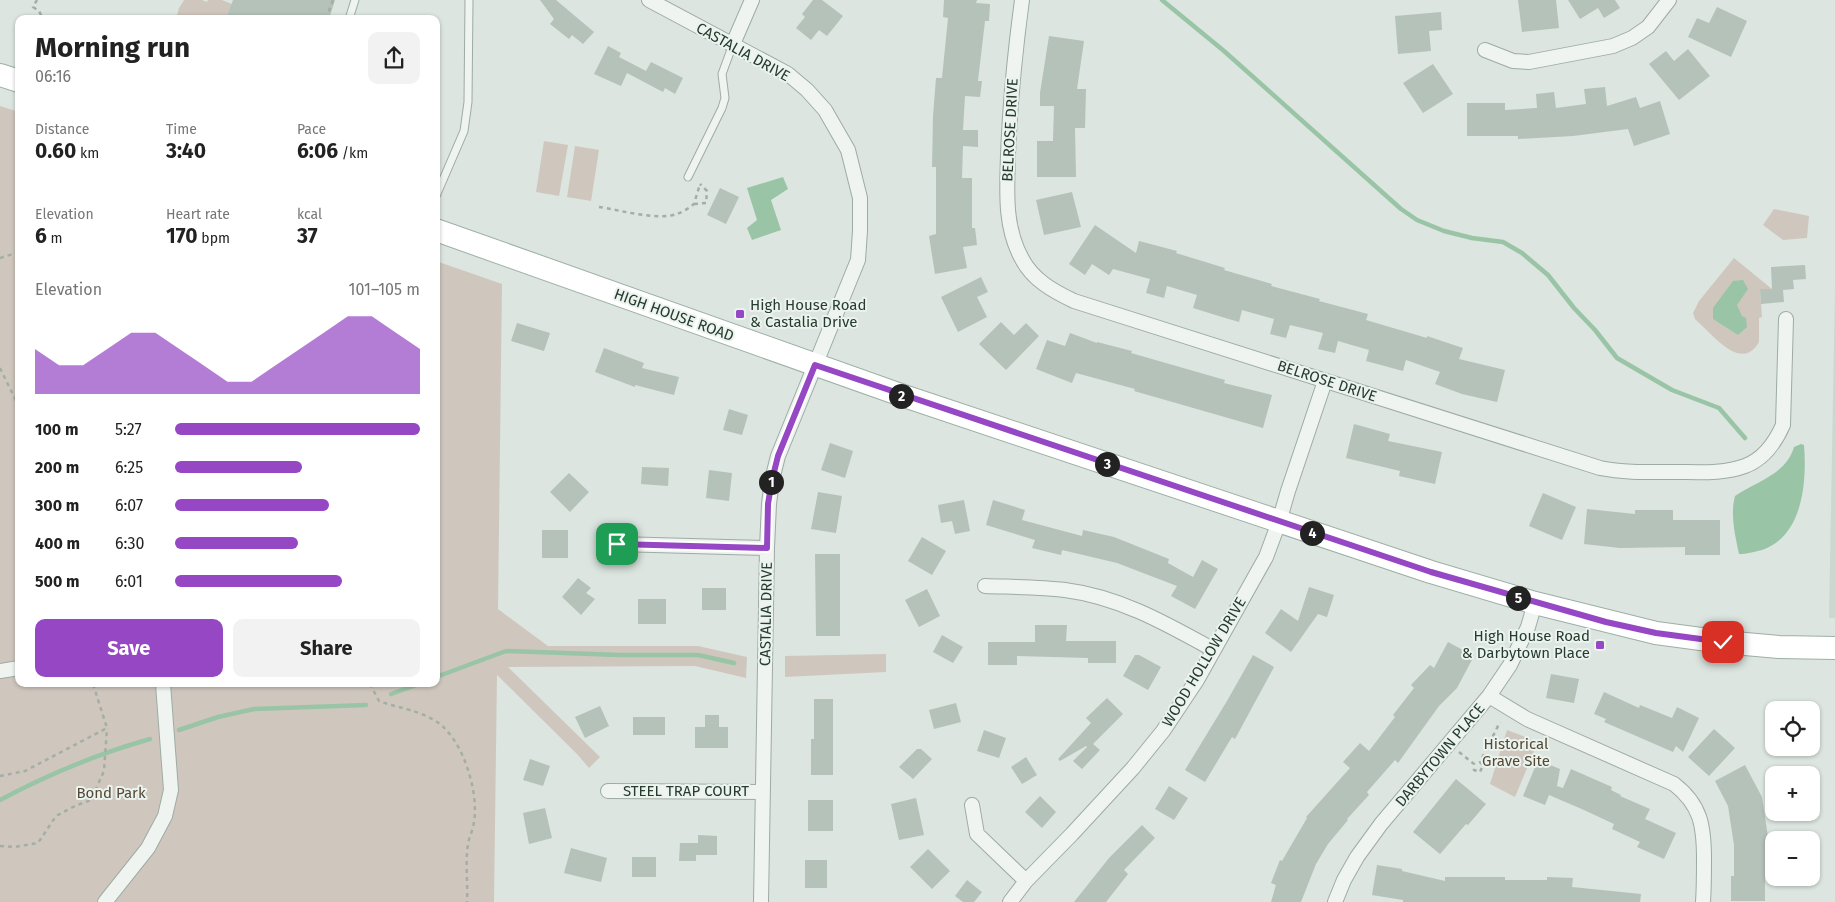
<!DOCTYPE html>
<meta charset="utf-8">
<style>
body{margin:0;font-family:"Fira Sans",sans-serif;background:#f2f2f2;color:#222;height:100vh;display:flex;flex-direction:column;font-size:19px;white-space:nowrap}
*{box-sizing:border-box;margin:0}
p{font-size:16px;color:#767676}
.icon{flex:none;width:28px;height:28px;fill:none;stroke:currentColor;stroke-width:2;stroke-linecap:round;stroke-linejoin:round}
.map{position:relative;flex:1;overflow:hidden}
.details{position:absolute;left:15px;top:15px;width:425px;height:672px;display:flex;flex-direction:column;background:#fff;border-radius:10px;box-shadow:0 1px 4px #0004}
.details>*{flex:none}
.controls{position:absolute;left:1765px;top:701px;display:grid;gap:10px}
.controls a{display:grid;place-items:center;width:55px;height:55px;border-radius:10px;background:#fff;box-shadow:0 1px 4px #0004;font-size:25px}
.pin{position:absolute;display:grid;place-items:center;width:42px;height:42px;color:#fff;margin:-21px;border-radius:10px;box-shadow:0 2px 8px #0006}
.km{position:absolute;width:25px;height:25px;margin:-12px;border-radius:50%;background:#222;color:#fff;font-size:14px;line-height:25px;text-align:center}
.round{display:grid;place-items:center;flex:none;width:52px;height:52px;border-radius:10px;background:#f2f2f2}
.headline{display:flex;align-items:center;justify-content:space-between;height:85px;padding:0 20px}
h1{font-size:28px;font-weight:700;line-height:38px}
.figures{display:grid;grid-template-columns:repeat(3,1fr);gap:8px;height:85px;padding:5px 20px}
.figures div{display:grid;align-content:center}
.figures b{font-size:21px;font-weight:700}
.figures small{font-size:14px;font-weight:400}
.figures p{font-size:14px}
.chart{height:140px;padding:10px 20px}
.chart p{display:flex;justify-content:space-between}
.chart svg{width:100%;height:90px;margin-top:5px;fill:#9547c4;opacity:.7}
.action{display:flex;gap:10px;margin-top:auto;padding:10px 20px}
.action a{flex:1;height:58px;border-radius:10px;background:#9547c4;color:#fff;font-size:20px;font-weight:700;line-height:58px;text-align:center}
.action a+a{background:#f2f2f2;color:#222}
ul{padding:0 20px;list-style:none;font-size:16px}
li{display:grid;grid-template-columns:80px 60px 1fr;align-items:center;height:38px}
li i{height:12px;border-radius:6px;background:#9547c4}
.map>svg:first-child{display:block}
.built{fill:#cbd7cf}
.green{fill:#cfc7be}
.water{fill:#99c4a5}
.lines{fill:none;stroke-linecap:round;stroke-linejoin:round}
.stream{stroke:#99c4a5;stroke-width:4.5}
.building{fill:#b4c2b9}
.service-casing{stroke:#9eaba4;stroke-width:9}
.minor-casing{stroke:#9eaba4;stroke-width:16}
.primary-casing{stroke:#9db0a4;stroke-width:24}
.path{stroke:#a3aea7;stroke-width:2.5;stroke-dasharray:4 4;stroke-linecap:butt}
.service{stroke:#eff4f1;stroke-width:7}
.minor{stroke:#eff4f1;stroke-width:14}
.primary{stroke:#fff;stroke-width:22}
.route-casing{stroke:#fff;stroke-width:10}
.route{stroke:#9547c4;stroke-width:6}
.poi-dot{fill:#9547c4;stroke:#ebf3ee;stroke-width:2}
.labels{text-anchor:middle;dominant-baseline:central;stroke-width:4;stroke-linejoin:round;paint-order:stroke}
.street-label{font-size:15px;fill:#273b2f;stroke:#ebf3ee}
.poi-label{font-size:15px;fill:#273b2f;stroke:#ebf3ee;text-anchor:start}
.park-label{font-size:15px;fill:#554835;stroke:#ebf3ee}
</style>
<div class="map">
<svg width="1835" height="902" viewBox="0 0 1835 902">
<rect width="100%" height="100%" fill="#dce5e0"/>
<path class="built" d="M1835 290V618H1829Z"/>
<path class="green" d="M184 0H202L207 2 208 0H222L232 4 230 19H176L179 8Z
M0 106 19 112V684H436V261L502 284 498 609 548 646H698L747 657 746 678 695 666 508 667 600 757 589 768 577 754 497 675 494 902H0Z
M544 141 568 145 559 196 536 192Z
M575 146 599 150 591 201 567 197Z
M1774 209 1809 216 1807 238 1783 240 1763 225Z
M1734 258 1772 289H1760L1762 317 1759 318V342C1742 372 1715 337 1699 323L1695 319 1693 313 1699 301Z
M886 654V672L785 677V656Z
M1507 730 1538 742 1515 797 1490 784Z"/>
<path class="water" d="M783 177 788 189 771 200 781 230 752 240 747 228 757 220 747 188Z
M1743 280 1748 289 1737 305 1742 316 1746 318 1747 327 1738 335 1713 319V308L1733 281Z
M1801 444 1804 445C1807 482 1803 536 1762 550 1753 552 1747 554 1739 554 1735 535 1730 514 1735 496 1756 481 1786 475 1794 447Z"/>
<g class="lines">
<path class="stream" d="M1162 0 1224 51 1401 209 1417 220 1444 231 1472 238 1503 242 1522 253 1548 275 1574 308 1595 330 1617 358 1672 390 1719 408 1745 438
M436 677 506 651 620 655H698L734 663
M391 694 419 684
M179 730 218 717 254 709 366 705
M0 800C49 774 97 754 150 739"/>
</g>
<path class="building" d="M233 0H335L329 19H226Z
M540 0H556L594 32 583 44 572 35 569 39 550 24 554 19Z
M813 0H822L843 16 827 36 819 30 811 40 796 28 805 17 802 14Z
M944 0H977L976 3 990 4 989 21H985L978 81H982L980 97 965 96 963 130H978V147L963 146 962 178H972V228H975L977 245 963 247 967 268 935 274 929 236 936 234V167H932L933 116 936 78H942L948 18 943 17Z
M1518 0H1556L1559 28 1522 32Z
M1568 0H1615L1620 8 1604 18 1598 8 1580 19Z
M1717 7 1747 21 1731 57 1688 37 1697 18 1709 23Z
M1441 12 1442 30 1429 31 1431 51 1398 54 1395 16Z
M1049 36 1084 41 1077 89H1086L1085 128H1075L1076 177H1037V141H1053L1054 106H1040V93Z
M608 46 621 53 619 57 646 71 651 62 683 78 675 94 665 88 663 92 627 73 621 86 594 74Z
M1688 49 1710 76 1679 100 1649 64 1666 51 1674 61Z
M1433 64 1453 94 1423 113 1403 83Z
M1605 87 1607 106 1636 97 1640 108 1660 101 1670 134 1634 146 1628 129 1573 136 1518 139V136H1467V103H1505V110L1537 108 1536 94 1554 92 1556 108 1586 104 1584 89Z
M720 188 739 197 726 224 707 215Z
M1072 192 1081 227 1044 235 1036 200Z
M1095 225 1136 253 1139 241 1177 251 1176 253 1225 268 1224 270 1272 284 1271 286 1320 299 1319 301 1368 314 1366 320 1427 338V336L1463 348 1459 359 1505 370 1497 402 1462 394 1435 384 1440 372 1406 360 1403 371 1366 361 1369 350 1338 341 1335 353 1318 349 1323 333 1290 325 1286 338 1270 334 1274 319 1242 310 1239 322 1222 317 1193 308 1197 295 1167 286 1164 298 1146 293 1150 279 1113 269 1109 275 1092 264 1085 275 1069 264Z
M1805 265 1806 279 1793 280 1794 289 1783 290 1784 302 1761 304 1760 289H1772L1771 267Z
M981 277 988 292 977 297 987 317 958 332 941 297Z
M1001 322 1014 335 1026 323 1039 336 1006 370 979 344Z
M517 323 550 333 544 351 511 341Z
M1070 333 1097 343V342L1132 351 1131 353 1225 380 1224 383 1272 395 1263 428 1134 391 1135 389 1076 373 1072 383 1036 369 1047 340 1065 346Z
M604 348 644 363 642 368 679 377 674 395 635 385V387L595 372Z
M729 409 748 415 742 435 723 430Z
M1354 424 1390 434 1388 441 1442 452 1435 484 1399 476 1400 471 1346 458Z
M830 443 853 451 845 478 821 470Z
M642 467 669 468 668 486 641 484Z
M709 470 732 473 729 501 706 498Z
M569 473 589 492 570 512 550 492Z
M818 492 842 496 836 533 811 529Z
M1543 493 1576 507 1562 540 1529 526Z
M964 500 970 531 955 534 952 521 941 523 938 505Z
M993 500 1025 510 1022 520 1082 536 1083 530 1114 537 1169 559 1168 563 1193 577 1202 560 1218 569 1195 609 1171 596 1177 586 1117 563 1062 550 1061 555 1032 548 1035 540 986 525Z
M1587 509 1635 514V510H1673V520H1720V555H1685V547L1620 548 1584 544Z
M542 530H568V558H542Z
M922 537 946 551 932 575 908 561Z
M815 554H840V636H816Z
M578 578 591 588 586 593 595 599 581 615 562 597Z
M1309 587 1334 595 1327 617 1318 614 1291 652 1265 633 1281 609 1298 621Z
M702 588H726V610H702Z
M927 589 940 616 919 627 905 600Z
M638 599H666V624H638Z
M1035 625H1067L1066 641H1116V663H1088V658L1017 656V665H988V642H1035Z
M942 635 963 647 953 663 933 652Z
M1448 642 1474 656 1457 688 1439 706 1398 763 1395 760 1367 792 1369 795 1347 819 1348 820 1328 844 1316 864 1301 902H1271L1276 885 1271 883 1280 860 1282 861 1307 818 1306 817 1350 768 1343 762 1360 743 1369 751 1395 717 1393 715 1414 688 1411 685 1430 665 1434 668Z
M1135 655H1139L1161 667 1148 690 1123 676Z
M1253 655 1274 667 1235 739 1232 737 1205 782 1185 770 1227 701Z
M1551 674 1579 679 1574 703 1546 698Z
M1604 692 1639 708 1640 705 1672 718 1677 707 1699 718 1683 752 1676 746 1673 752 1604 722 1606 719 1594 714Z
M1107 698 1123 714 1093 744 1100 750 1082 769 1073 761 1087 747 1086 746 1060 761 1058 759 1091 723 1086 718Z
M814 699H833V775H811V739H814Z
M956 703 961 722 934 729 929 710Z
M600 706 609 726 585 738 575 717Z
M705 715H719V727H728V748H695V727H705Z
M633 717H665V735H633Z
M1714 729 1735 748 1709 776 1688 757Z
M984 730 1006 738 999 758 977 751Z
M917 749H921L932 759 913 779 899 767Z
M1026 757 1037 775 1022 784 1011 767Z
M530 759 550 766 543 786 523 780Z
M1538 760 1560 769 1557 786 1563 788 1571 769 1612 787 1611 790 1621 795 1620 796 1650 809 1645 819 1676 833 1664 859 1637 847 1640 842 1612 829 1614 824 1584 810 1549 795 1545 805 1523 796Z
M1745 765 1762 797 1769 844V871H1765V901H1731V876H1734V845L1728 806 1715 781Z
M1456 779 1486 804 1468 825 1466 824 1440 854 1413 832Z
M1169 786 1188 798 1174 820 1155 809Z
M1040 796 1056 812 1042 828 1025 812Z
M916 798 924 835 899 840 891 804Z
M808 800H833V831H808Z
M545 808 552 838 529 844 523 813Z
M1142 825 1155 838 1124 870 1128 874 1106 902H1074L1109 858Z
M698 835 717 836V855H696V861H679L680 843H698Z
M571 848 607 858 601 882 564 873Z
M928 849 950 871 932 889 910 867Z
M632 857H656V877H632Z
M805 860H827V888H805Z
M1377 865 1402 869V871L1445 881V877H1505V880H1547V877L1573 878 1572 887 1641 894 1640 902H1403V900L1372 895Z
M967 880 982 892 974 902H963L955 896Z"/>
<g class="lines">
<defs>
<path id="service" d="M349 19 355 0
M688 177 722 108 725 98 722 74 733 44
M436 196 464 131 468 102 469 0"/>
<path id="minor" d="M649 0 788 74 807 90 825 110 848 150 860 198V231L858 260 778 456 772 480 769 504 767 548 761 902
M1022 0C1015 52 1010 103 1008 155 1007 190 1004 227 1022 259 1033 280 1053 291 1074 301L1600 468C1625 473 1650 472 1676 472 1698 472 1724 474 1745 466 1764 459 1775 443 1783 425L1786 319
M733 44 752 0
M1485 50 1513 61 1529 62 1613 46 1632 38 1648 27 1669 0
M617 544 767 548
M985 586C1012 587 1039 587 1065 590 1120 597 1167 624 1214 650
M0 671 19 668
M1489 696 1527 719 1674 784C1701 805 1704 826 1704 859 1704 873 1704 888 1703 902
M608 791 763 792
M972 805 977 834 1026 881
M105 902 148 848 165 816 171 790 163 684
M1010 902 1026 881 1072 834 1133 768 1163 731 1197 680 1266 557 1279 522 1288 491 1325 381
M1335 902 1344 880 1357 857 1381 824 1489 696 1510 665 1528 627 1535 603"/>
<path id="primary" d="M0 75 19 81
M436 230 901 395 1431 572 1535 603 1656 633 1723 642 1779 647 1835 648"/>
</defs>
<use href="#service" class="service-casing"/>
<use href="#minor" class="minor-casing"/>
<use href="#primary" class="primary-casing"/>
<path class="path" d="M37 0 33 7 39 11 43 19
M326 19 333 0
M694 204 706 203 707 191 700 184
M599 207C620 210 657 221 677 214 683 212 689 208 694 204L700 184
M0 258 19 252
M0 368 19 407
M370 684 379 701C397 708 420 710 437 722 463 739 479 792 474 822 473 830 469 837 468 844 465 863 468 883 467 902
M1459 752 1474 764V770L1480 772 1483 765 1480 762 1500 722
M0 776 25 771 107 728 93 684
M0 846 14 847 38 843 56 816 75 806 91 800 104 771 107 728"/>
<use href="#service" class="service"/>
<use href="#minor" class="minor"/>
<use href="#primary" class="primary"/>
</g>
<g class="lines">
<defs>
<path id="route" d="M617 544 767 548 768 504 772 480 778 456 815 365 1431 572 1606 622 1656 633 1723 642"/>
</defs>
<use href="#route" class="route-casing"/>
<use href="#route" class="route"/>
</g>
<g class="poi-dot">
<rect x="735" y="309" width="10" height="10" rx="2.5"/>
<rect x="1595" y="640" width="10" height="10" rx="2.5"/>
</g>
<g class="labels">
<g class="street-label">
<text transform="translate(743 52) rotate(29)">CASTALIA DRIVE</text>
<text transform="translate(1010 130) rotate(-87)">BELROSE DRIVE</text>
<text transform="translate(674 315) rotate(20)">HIGH HOUSE ROAD</text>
<text transform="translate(1327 381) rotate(18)">BELROSE DRIVE</text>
<text transform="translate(766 614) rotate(-89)">CASTALIA DRIVE</text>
<text transform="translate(1204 662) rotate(-59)">WOOD HOLLOW DRIVE</text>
<text transform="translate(1440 755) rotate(-50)">DARBYTOWN PLACE</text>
<text x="686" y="791">STEEL TRAP COURT</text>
</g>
<g class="poi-label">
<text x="750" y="305">High House Road<tspan x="750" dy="17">&amp; Castalia Drive</tspan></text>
<text x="1590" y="636" text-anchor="end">High House Road<tspan x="1590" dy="17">&amp; Darbytown Place</tspan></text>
</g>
<g class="park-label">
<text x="1516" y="744">Historical<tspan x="1516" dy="17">Grave Site</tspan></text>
<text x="111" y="793">Bond Park</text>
</g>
</g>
</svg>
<div class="controls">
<a><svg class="icon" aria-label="locate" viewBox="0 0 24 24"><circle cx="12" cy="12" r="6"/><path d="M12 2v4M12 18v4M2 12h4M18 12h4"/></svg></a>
<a>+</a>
<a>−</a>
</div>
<div class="pin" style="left:617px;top:544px;background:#1e9e55"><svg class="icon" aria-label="arrive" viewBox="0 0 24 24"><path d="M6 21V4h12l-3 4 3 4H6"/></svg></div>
<div class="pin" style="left:1723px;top:642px;background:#d93025"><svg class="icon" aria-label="check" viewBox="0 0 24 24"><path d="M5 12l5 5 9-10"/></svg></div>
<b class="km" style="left:771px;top:482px">1</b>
<b class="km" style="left:901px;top:396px">2</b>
<b class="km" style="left:1107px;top:464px">3</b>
<b class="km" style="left:1312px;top:533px">4</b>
<b class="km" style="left:1518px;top:598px">5</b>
<section class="details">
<div class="headline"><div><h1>Morning run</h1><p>06:16</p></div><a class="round"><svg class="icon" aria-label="share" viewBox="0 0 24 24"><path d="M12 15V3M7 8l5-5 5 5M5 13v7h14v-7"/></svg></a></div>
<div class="figures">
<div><p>Distance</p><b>0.60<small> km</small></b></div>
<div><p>Time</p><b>3:40</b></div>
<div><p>Pace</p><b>6:06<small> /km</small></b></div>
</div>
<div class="figures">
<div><p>Elevation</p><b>6<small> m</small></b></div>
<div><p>Heart rate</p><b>170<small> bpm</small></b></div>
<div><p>kcal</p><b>37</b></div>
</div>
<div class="chart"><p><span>Elevation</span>101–105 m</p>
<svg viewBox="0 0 160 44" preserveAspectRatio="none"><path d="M0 44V22L10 30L20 30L30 22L40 14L50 14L60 22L70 30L80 38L90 38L100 30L110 22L120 14L130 6L140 6L150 14L160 22V44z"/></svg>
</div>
<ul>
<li><b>100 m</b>5:27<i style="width:100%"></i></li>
<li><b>200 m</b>6:25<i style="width:52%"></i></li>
<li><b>300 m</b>6:07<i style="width:63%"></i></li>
<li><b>400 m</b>6:30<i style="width:50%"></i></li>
<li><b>500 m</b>6:01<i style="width:68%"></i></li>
</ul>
<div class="action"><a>Save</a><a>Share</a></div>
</section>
</div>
